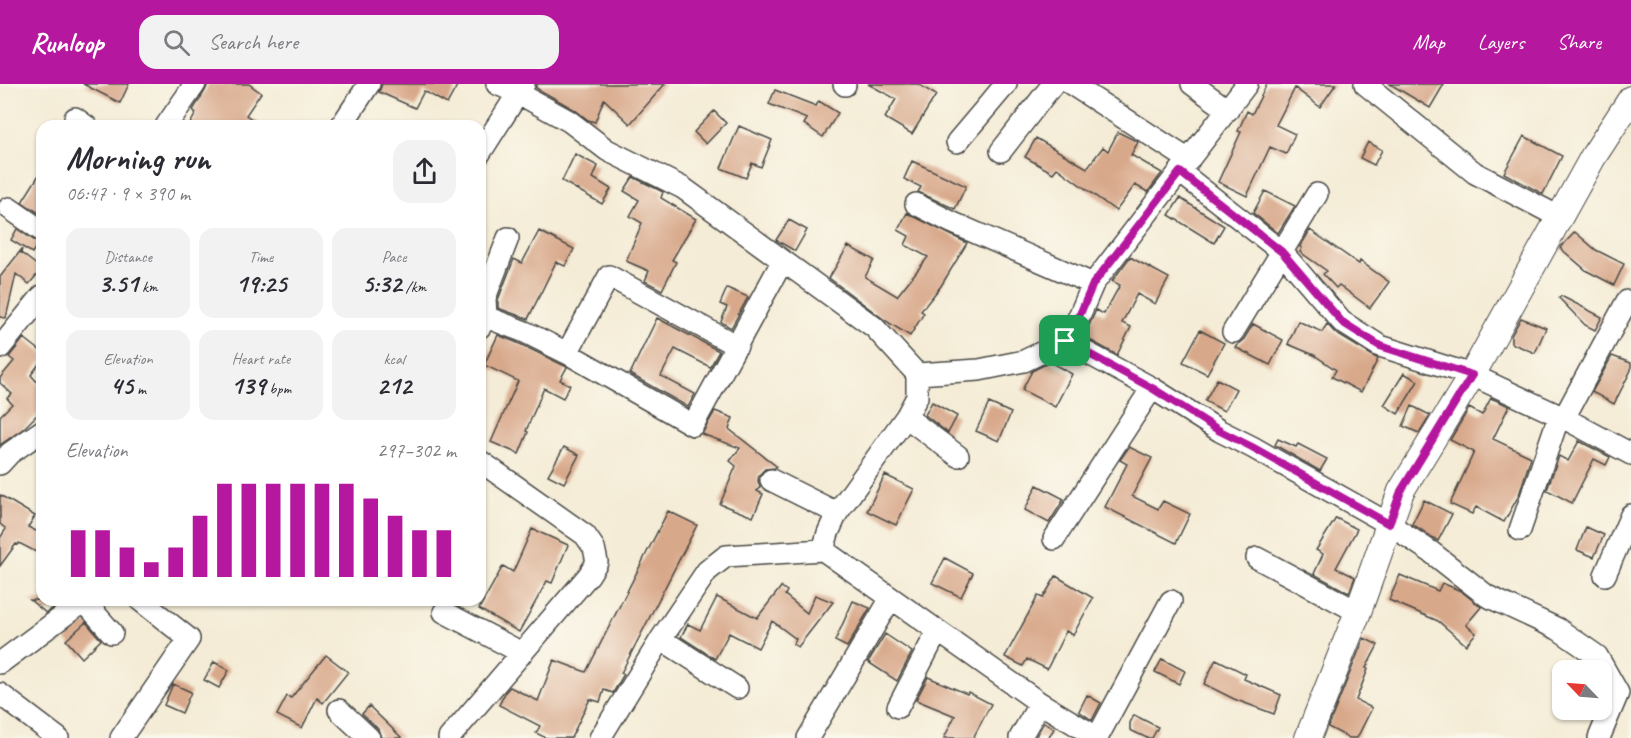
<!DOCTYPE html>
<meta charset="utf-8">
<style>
body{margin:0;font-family:Caveat,sans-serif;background:#f2f2f3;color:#2b2b33;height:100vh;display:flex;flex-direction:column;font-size:22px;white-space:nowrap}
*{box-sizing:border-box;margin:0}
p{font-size:20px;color:#7c7c81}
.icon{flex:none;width:33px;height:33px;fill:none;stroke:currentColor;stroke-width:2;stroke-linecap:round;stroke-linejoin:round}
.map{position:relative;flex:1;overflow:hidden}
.panel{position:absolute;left:36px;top:36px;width:450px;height:486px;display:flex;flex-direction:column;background:#fff;border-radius:18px;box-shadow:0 2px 4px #0004}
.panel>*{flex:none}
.needle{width:39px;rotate:295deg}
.controls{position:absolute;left:1552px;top:576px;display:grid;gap:12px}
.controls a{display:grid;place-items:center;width:60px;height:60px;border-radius:12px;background:#fff;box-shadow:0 2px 4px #0004;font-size:30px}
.pin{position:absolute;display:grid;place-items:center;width:51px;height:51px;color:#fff;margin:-26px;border-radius:12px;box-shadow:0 3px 9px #0006}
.round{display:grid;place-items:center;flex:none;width:63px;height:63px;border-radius:18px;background:#f2f2f3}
.overview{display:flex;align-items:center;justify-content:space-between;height:102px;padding:0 30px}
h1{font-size:33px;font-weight:700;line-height:45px}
.figures{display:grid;grid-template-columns:repeat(3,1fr);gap:9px;height:102px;padding:6px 30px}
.figures div{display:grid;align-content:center;border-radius:15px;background:#f2f2f3;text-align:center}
.figures b{font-size:26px;font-weight:700}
.figures small{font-size:16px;font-weight:400}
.figures p{font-size:16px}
.chart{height:168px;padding:12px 30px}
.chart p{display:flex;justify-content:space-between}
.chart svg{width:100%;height:108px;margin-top:6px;stroke:#b5179e;stroke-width:6}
header{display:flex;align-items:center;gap:36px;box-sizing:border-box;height:84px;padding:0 30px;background:#b5179e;color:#fff}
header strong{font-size:28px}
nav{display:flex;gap:33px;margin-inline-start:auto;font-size:21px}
.search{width:420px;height:54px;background:#f2f2f3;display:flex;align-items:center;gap:15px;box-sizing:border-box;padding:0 21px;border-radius:18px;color:#7c7c81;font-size:22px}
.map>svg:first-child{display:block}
.building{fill:#d8a88a}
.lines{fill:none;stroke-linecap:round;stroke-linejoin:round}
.minor-casing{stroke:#494845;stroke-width:24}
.tertiary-casing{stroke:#494845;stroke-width:28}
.minor{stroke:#fff;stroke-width:21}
.tertiary{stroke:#fff;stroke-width:26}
.route-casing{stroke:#fff;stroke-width:12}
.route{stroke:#b5179e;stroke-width:8}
</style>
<header>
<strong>Runloop</strong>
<div class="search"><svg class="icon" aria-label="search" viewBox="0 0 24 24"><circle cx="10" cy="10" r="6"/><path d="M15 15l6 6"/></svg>Search here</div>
<nav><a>Map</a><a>Layers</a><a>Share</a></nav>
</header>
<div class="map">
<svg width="1631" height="654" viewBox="0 0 1631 654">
<rect width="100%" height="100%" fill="#fbf7ec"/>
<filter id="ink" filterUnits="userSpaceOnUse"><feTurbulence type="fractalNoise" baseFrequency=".0167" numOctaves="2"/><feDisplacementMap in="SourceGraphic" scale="12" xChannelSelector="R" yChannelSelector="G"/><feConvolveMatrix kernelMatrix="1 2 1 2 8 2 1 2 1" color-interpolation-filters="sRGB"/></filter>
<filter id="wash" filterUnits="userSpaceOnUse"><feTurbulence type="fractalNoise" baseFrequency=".008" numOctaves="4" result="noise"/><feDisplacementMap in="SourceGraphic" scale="24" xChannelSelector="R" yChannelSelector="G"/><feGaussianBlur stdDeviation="1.35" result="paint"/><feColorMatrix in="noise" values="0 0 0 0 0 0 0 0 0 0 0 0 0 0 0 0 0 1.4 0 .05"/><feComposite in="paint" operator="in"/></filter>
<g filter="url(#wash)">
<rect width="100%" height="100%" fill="#f4ecd6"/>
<g id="blocks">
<path class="building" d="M83 0H129L120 19Z
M208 0H249L261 9 246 31 262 42H189L196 29 193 26 205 7Z
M382 0H458L447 20 424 7 415 24 379 8Z
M537 0H665L630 40 604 15 595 38 588 36 575 26 536 4Z
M868 0H918L936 11 912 50 885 34 896 15Z
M1267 0H1336L1320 23 1295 4 1276 41 1295 50 1286 70 1270 63 1247 112 1218 98 1241 48 1238 47 1247 27 1252 30Z
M1390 0H1444L1430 24Z
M775 6 816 22 819 17 838 29 823 53 804 40 807 35 769 20Z
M714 27 726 39 706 60 694 48Z
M739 42 772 56 761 83 752 79 746 94 721 84Z
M1118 48 1138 58 1131 71 1162 89 1148 108 1135 101 1116 127 1057 84 1053 89 1025 73 1036 54 1087 84 1103 63 1108 67Z
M1524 52 1562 72 1543 110 1504 89Z
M1368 58 1382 66 1374 81 1360 74Z
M575 70 598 82 593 94 611 105 602 120 562 97Z
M912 77 966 102 955 125 918 108 921 103 904 95Z
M42 86V131L22 118Z
M633 93 663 108 661 114 696 135 672 176 676 178 662 206 645 197 649 187 626 177 642 139 630 132 639 116 624 107Z
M1265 107 1295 122 1278 149 1253 129Z
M1180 114 1224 142 1214 159 1169 131Z
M907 129 967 159 941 202 921 227 924 229 910 252 886 237 829 194 848 162 874 176 865 193 897 212 928 173 905 161 909 152 898 146Z
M789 136 807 146 795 167 776 156Z
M17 145 38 159 32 169 11 156Z
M1310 146 1359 180 1360 177 1389 198 1370 224 1339 201 1336 204 1323 190 1327 187 1300 168 1302 164 1300 163Z
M539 147 574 165 565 182 556 178 528 235 498 224V216L514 175 522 179Z
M1575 148 1596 166 1624 180 1614 201 1587 187 1560 164Z
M22 165 21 169 42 185 29 200 16 190 6 234 0 233V193Z
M1130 173 1169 194 1155 220 1137 210 1122 239 1131 243 1117 271 1084 253 1096 226 1104 230 1120 201 1112 197Z
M727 204 748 213 731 244 721 238 727 223 720 220Z
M1561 212 1602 233 1595 246 1585 241 1559 214Z
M657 234 719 267 710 283 675 265 661 292 695 310 688 323 630 290Z
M1521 234 1546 244 1535 269 1511 259V252Z
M1298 237 1322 248 1327 240 1335 249 1378 275 1361 308 1332 293 1336 286 1314 271 1288 260Z
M1253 240 1283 256 1270 281 1235 263 1244 255Z
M1200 246 1224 259 1207 290 1183 278Z
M498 251 520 260 567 283 560 296 570 301 563 314 544 304 526 347 528 348 519 370 491 358 518 297 484 281Z
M24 254 42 268V276L31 291 42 304V326L24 344 0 361V332L12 320 7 314 12 310 0 299V294L14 277 9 273Z
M1612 272 1631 279V286L1614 320 1592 308Z
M1050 278 1072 290 1055 323 1022 306 1032 287Z
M1404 289 1418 297 1398 330 1384 321Z
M1217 295 1236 305 1224 327 1205 317Z
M1491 314 1509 322 1493 355 1531 373 1519 411 1504 438 1476 423 1472 430 1450 420 1474 368 1450 356 1469 324 1482 331Z
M932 318 957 332 948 349 925 331Z
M989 319 1011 329 999 357 976 347Z
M1412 322 1430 331 1419 349 1403 342Z
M715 327 733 334 729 345 776 382 775 384 765 385 759 391 758 397 760 403 757 407 763 410 753 433 720 420 736 382 730 377 740 364 702 350Z
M1278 355 1296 363 1298 360 1327 375 1320 387 1275 361Z
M1579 357 1610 373 1606 381 1594 375 1572 419 1547 406 1559 372 1568 377Z
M564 363 579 371 564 399 548 391Z
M1129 363 1152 374 1132 412 1158 425 1163 417 1190 430 1176 459 1105 423 1127 380 1120 376Z
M885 391 914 405 896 441 867 427Z
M1037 401 1064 415 1049 439 1025 426Z
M0 411 35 432 28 443 42 450V471L19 459 18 461 16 460 0 482V454L6 445 0 440Z
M1424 416 1452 430 1438 457 1412 440Z
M668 427 697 441 621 589 624 590 613 609 604 606 600 618 590 615 571 654H546L536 649 540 642 499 621 506 607 510 603 538 617 554 576 586 588Z
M1336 434 1357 445 1336 484 1355 493 1349 509 1314 490 1323 470 1316 466Z
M1586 443 1604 451 1594 473 1577 466Z
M532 445 568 461 552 499 547 497 519 548 479 525 503 482 513 488Z
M945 474 973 489 961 513 932 499Z
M1400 491 1438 507 1442 499 1461 507 1481 523 1466 541 1476 549 1466 561 1438 537 1389 516Z
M1056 492 1093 514 1073 551 1066 547 1047 585 1027 575 1023 582 1005 573 1038 512 1043 514Z
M781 503 787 507 785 511 807 529 815 511 833 518 798 563 793 560 796 555 772 537 758 564 729 549 715 575 681 553 688 540 700 546 717 513 757 534Z
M30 516H64L46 529Z
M853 517 870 524 847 563 835 557Z
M86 538 101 556 82 574 66 556Z
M885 550 912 568 897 597 868 578Z
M1364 554 1378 561 1366 584 1368 585 1356 616 1372 624 1357 654H1349L1328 643Z
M326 571 348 588 323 619 317 614 302 644 277 631 287 612 291 614Z
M1162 575 1185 587 1179 600 1155 588Z
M1216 575 1246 590 1244 595 1281 611 1274 630 1234 615 1204 600Z
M214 578 229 586 219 604 204 596Z
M928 593 967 610 968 608 991 620 973 654H944L955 632 916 616Z
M173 600 191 608 182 629 164 621Z
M1087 611 1101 619 1092 636 1079 627Z
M369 622 402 654H381L378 645 362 630Z
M1134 631 1158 643 1152 654H1147L1130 646V639Z
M1044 638 1054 645 1048 654H1035Z"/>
</g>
</g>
<g filter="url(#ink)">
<use href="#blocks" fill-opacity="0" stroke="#494845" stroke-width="1.5"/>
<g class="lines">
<defs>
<path id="minor" d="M497 0 518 9 569 37 607 66 683 104 874 243 917 290 979 286 1024 277 1065 257 1152 304 1220 347 1252 363 1389 440 1431 468 1487 512 1558 545 1597 572 1618 609 1599 654
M844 0 845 1
M1071 0 1189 76
M1192 0 1228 26
M1365 0 1475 89 1559 133
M75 34 86 42
M166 42 195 0
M341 42 369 0
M957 58 1006 0
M1001 67 1053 0
M480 69 524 0
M1180 88 1282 168 1342 238 1380 262 1472 291 1564 334 1631 370
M916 120 951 138 1093 200
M9 124 42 147
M486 233 485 214 508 154
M480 243 486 233 525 248 567 269 609 192 737 262
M1233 248 1317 110
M1065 257 1074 244 1093 200 1247 0
M0 264 42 212
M567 269 693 341 782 178
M906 333 958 372
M1564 334 1627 217
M0 380 10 369 42 347
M771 396 837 429
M1520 446 1559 332
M1054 455 1152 304
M823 466 828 449 837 429 906 333 917 313V290
M1257 474 1358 528
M1605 491 1631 431
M84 517 112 549
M444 528 522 569
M661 555 737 604
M0 579 85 516
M0 610 58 654
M898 623 937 548
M339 626 369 654
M121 654 189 555 140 516
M449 654 589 491 597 478 594 464 585 451 480 377
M600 654 661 555 707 487 726 472 823 466 1040 619 1098 654
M808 654 891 514
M1020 654 1040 619
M1097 654 1171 517"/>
<path id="tertiary" d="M1308 654 1358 528 1401 407 1472 291 1593 73 1631 15"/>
</defs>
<use href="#minor" class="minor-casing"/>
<use href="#tertiary" class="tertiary-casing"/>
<use href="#minor" class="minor"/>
<use href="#tertiary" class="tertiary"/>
</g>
</g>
<g class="lines" filter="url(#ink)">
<defs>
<path id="route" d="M1180 88 1282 168 1342 238 1380 262 1472 291 1401 407 1389 440 1252 363 1220 347 1152 304 1065 257 1074 244 1093 200Z"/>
</defs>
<use href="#route" class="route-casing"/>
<use href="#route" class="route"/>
</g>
</svg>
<div class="controls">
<a><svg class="needle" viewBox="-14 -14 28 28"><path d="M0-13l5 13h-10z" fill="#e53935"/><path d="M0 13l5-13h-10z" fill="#7c7c81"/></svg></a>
</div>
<div class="pin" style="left:1065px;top:257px;background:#1e9e55"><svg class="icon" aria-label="arrive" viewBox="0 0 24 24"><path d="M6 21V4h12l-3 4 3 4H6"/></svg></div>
<section class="panel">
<div class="overview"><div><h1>Morning run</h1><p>06:47 · 9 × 390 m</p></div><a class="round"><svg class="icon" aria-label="share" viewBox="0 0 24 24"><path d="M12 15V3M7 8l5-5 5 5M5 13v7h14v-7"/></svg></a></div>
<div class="figures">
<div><p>Distance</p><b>3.51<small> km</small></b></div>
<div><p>Time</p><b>19:25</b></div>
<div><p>Pace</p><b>5:32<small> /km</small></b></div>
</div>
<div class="figures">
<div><p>Elevation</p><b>45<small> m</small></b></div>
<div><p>Heart rate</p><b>139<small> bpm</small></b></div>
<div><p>kcal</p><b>212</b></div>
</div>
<div class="chart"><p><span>Elevation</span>297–302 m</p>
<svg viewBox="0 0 160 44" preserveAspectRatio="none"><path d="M5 44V25M15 44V25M25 44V32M35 44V38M45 44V32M55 44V19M65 44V6M75 44V6M85 44V6M95 44V6M105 44V6M115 44V6M125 44V12M135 44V19M145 44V25M155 44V25"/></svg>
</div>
</section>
</div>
